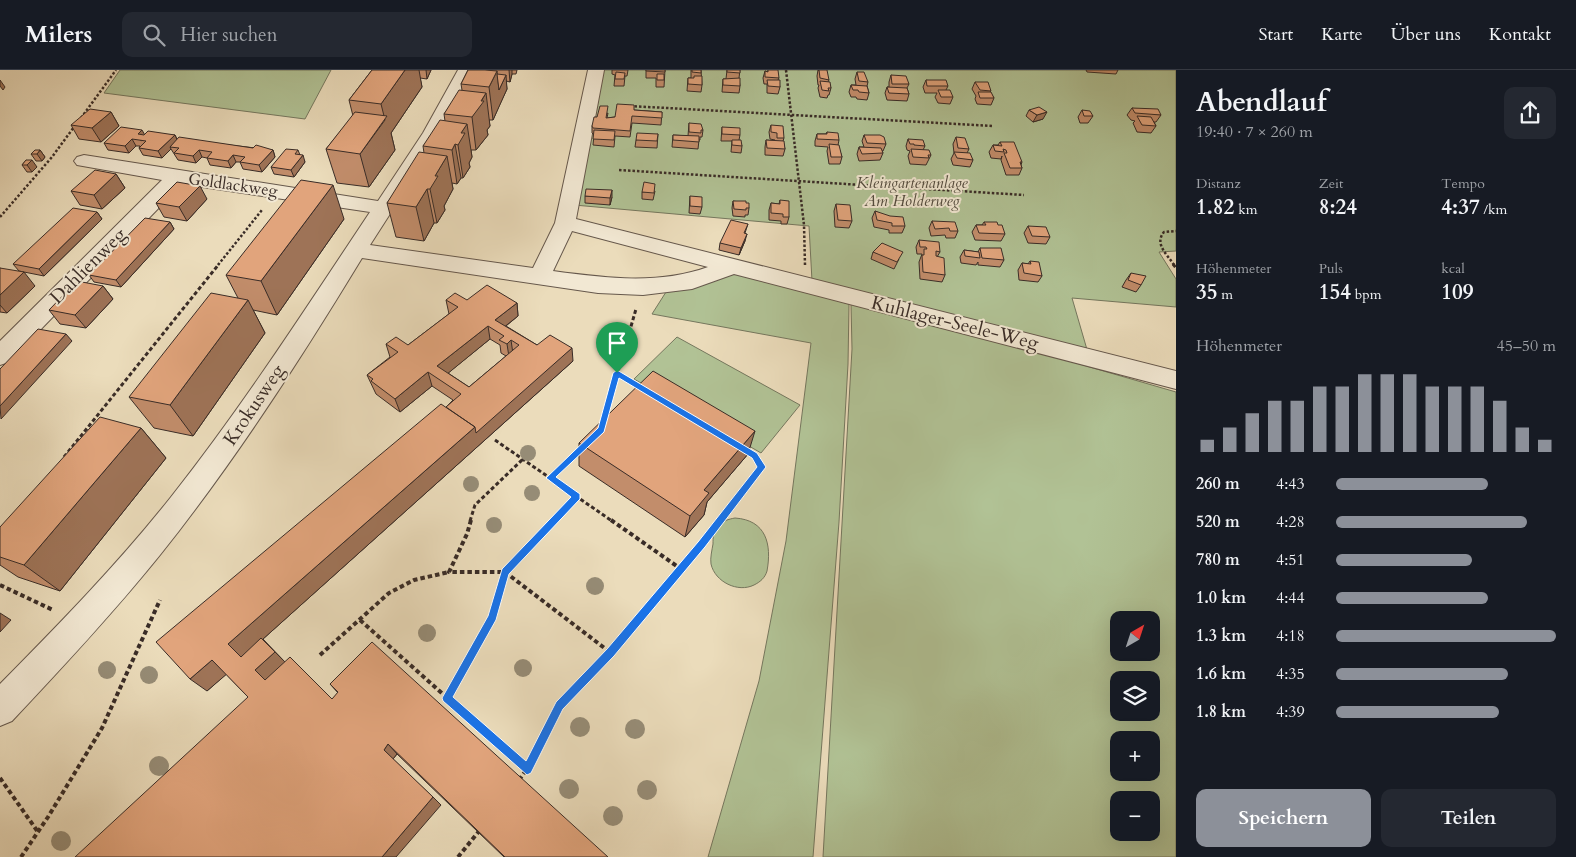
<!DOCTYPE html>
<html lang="de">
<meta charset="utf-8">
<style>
body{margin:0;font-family:Cardo,serif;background:#242831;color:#f1f3f6;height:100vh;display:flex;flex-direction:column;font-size:19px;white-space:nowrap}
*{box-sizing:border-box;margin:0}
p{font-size:16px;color:#9ea1a6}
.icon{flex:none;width:28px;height:28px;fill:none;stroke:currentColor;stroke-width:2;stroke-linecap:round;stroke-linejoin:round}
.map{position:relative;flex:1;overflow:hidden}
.panel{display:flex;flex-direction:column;background:#171b24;width:400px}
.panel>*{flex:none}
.needle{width:32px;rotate:39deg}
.fabs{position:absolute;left:1110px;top:541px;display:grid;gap:10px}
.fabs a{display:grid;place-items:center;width:50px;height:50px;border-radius:10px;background:#171b24;box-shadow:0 5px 20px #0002;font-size:25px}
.pin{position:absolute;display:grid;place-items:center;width:42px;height:42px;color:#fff;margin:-51px -21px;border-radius:50% 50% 50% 0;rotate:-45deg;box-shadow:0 0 5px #0007}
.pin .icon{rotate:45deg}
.round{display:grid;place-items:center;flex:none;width:52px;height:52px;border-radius:10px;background:#242831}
.summary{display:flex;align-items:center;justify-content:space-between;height:85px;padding:0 20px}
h1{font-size:28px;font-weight:700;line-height:38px}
.stats{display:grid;grid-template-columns:repeat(3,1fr);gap:8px;height:85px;padding:5px 20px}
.stats div{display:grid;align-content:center}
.stats b{font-size:21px;font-weight:700}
.stats small{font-size:14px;font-weight:400}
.stats p{font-size:14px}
.chart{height:140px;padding:10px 20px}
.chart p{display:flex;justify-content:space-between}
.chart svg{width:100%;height:90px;margin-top:5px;stroke:#8c9099;stroke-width:6}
.cta{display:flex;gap:10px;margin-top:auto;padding:10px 20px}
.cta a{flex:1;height:58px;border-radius:10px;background:#8c9099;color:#fff;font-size:20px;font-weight:700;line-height:58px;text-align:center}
.cta a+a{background:#242831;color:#f1f3f6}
ul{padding:0 20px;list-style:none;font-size:16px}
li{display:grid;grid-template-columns:80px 60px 1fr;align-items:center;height:38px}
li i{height:12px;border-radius:6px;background:#8c9099}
header{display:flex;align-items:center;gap:30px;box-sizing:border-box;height:70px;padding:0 25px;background:#171b24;border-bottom:1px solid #363941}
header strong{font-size:24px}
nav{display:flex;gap:28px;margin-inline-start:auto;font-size:18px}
.search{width:350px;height:45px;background:#242831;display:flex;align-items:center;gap:12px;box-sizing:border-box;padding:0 18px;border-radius:10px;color:#9ea1a6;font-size:19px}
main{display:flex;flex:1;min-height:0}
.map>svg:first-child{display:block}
.green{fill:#b1c295;stroke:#75775e;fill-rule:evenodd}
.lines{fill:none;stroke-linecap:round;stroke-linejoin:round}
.minor-casing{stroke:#66584c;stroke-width:2}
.path-far2{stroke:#392c27;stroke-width:2.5;stroke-dasharray:2.5 2;stroke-linecap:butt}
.path-far1{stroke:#392c27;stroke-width:3;stroke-dasharray:4 2.5;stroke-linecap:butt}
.path{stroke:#392c27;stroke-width:4;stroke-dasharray:4.5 3;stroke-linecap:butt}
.minor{fill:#f2e8d3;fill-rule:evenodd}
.tree{fill:#968c76}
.wall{fill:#c28d6b;stroke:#392c27;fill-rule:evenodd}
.shaded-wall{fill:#9e7357;stroke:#392c27}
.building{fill:#e1a47c;stroke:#392c27;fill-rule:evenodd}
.route{fill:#1a73e8;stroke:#fff;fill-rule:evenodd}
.labels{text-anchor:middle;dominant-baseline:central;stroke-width:4;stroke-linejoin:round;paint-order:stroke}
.far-park-label{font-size:16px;font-style:italic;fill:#514a3d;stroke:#f2e8d3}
.far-street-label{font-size:16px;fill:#392c27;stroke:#f2e8d3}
.street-label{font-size:19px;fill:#392c27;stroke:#f2e8d3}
</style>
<header>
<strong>Milers</strong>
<div class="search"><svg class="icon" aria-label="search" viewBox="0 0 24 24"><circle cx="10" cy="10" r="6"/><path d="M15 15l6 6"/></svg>Hier suchen</div>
<nav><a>Start</a><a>Karte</a><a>Über uns</a><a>Kontakt</a></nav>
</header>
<main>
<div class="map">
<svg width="1176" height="787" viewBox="0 0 1176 787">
<rect width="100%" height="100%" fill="#ebdcbb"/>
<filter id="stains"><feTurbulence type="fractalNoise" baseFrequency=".004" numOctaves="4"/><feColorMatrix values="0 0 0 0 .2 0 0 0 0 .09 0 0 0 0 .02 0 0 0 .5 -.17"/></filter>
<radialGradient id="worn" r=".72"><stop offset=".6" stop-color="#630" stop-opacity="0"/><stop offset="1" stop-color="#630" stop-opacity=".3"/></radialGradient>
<path class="green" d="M120 0H331L305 49 104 23Z
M601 0H1176V181L1159 182 1176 209V237L1072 228 1088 283 812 211 809 156 574 135Z
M735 202 849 234 848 294 839 452 813 787H708L759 611 786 471 811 273 652 244 666 222Z
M851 234 1007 273 1176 322V787H823L852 279ZM1119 550H1151V582H1119ZM1119 610H1151V642H1119ZM1119 670H1151V702H1119ZM1119 730H1151V762H1119Z
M677 267 800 335 761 383 634 309Z
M735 448C766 450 772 474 767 501 765 508 760 512 754 515 738 523 715 512 711 494 710 488 712 480 713 474 713 468 713 461 718 456 722 451 729 449 735 448Z"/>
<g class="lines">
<defs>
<path id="minor" d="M458 0H474L442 63 370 175 533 198 555 153 588 0H604L576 149 1176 301V319L734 204 692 219 643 225 598 223 362 188C300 290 235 391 160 485 114 542 63 597 12 651L0 656V614C59 554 118 494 171 427 243 336 306 238 370 142L182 114 9 292 0 295V271L162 110 77 95 74 91 77 87 84 85 378 131 423 63ZM572 161 708 197C658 215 605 208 553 201Z"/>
</defs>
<use href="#minor" class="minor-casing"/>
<path class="path-far2" d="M786 0 804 155 805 195
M630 36 993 56
M81 48 116 0
M619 100 1024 125
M0 147 52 87 74 57
M218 195 262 140
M1174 195C1167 184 1154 174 1164 162L1176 161"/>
<path class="path-far1" d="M1173 194 1176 198
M617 303 640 317
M604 350 636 239
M495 370 612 451
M64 387 219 194
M550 408 582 378
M470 451 475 435 523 389
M554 451 577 427
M720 451 762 397 755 385 746 380"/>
<path class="path" d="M471 450 467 464 449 502H505L611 583
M611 450 681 499
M0 515 53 540
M360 550 527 699
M320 585 389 523 414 510 449 502
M447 628 493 547 505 502 555 450
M0 708 38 762
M519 710 527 699 560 636 611 583 721 450
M21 787 48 747 102 658 160 530
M458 787 480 760"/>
<use href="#minor" class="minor"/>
</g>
<g class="tree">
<circle cx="528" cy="383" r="8"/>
<circle cx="471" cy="414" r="8"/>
<circle cx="532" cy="423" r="8"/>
<circle cx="494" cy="455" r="8"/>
<circle cx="595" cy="516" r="9"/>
<circle cx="427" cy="563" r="9"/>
<circle cx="523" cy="598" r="9"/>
<circle cx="107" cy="600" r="9"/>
<circle cx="149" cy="605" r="9"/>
<circle cx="580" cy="657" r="10"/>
<circle cx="635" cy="659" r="10"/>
<circle cx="159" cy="696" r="10"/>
<circle cx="569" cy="719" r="10"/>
<circle cx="647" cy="720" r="10"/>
<circle cx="613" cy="746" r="10"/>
<circle cx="61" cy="771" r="10"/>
</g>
<path class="wall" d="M372 0H431L427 9 420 8 422 17 391 63 395 80 369 117 337 113 326 79 353 46 349 30Z
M468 0H517L516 4H512L510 12 506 11 507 19 500 34 493 50H489L490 56 487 60 488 65 476 80H471L472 87 469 93 470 97 463 108H461L457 114 452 113 453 119 444 136 445 140 437 153H434L424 171 396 167 387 133 424 83 423 76 445 51 444 44 462 20 461 14Z
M612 0H628L627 6H625L624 16H614L615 5 612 4Z
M646 0H665L664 17H656V8H646Z
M691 0H701L702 15 701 22 687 21 688 8H691Z
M727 0H740L739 8 740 16 739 23 722 22 723 9H726Z
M768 0 779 8 778 10 780 17 778 24 767 23V14H764L763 8 765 1 768 2Z
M818 0 829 10 828 12 831 18 829 25H828L827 28 820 27 818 18 819 15H818L817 6Z
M1086 0H1118L1116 4 1087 2Z
M857 2 868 12 867 16 869 23 867 30 857 29 856 27H851L849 22 851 15H856L855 9Z
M891 5 909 14 907 18 909 24 907 31 887 30 885 23 887 17H889V12Z
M926 10 948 16 946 20 953 27 950 34 938 33 935 27 937 23H925L923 17Z
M975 12 991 21 990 22 994 28 991 35 977 34 975 29 976 26 972 19Z
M1132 38 1161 45 1156 52H1154L1156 56 1151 63 1137 62 1133 53 1135 51 1131 50 1127 45Z
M634 40 662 42 661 55 632 53 630 67 615 66 614 77 593 75 594 65 592 63V56L597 47 608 43 607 48 615 47Z
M1029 40 1043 49 1033 52 1026 46Z
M1082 40 1093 46 1088 53H1080L1078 47Z
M111 42 119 56 101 72 79 69 71 55Z
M689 53 703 60 702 67H700V70H699L698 79 672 77 673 65 688 66Z
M771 55 784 68 783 71 785 79 783 86 765 85V77L766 70 775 71V70L770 69 769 62Z
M722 57 740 65 739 70 742 76 741 83 731 82 732 71H721Z
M827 62 839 70 838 75 842 87 840 94H829L827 81 828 77 815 76V71L817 64H826Z
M658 64 657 78 635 77 636 70Z
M144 65H175L177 69 273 80 275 87 262 102 243 99 240 92H236L231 98 210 95 207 88 202 87 196 93 178 90 171 79 162 88 143 85 139 78 140 76H136L129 83 108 80 104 73Z
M864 65 886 74 883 81H882L883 83 880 90 859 91 857 84 859 77H864L862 71Z
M956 67 969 79 967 83 973 90 970 97 953 95 951 89 954 83 953 74Z
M908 69 925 76 923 80 931 85 926 95 910 94 908 86 910 81 907 80 906 76Z
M1000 72 1022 92 1021 95 1022 98 1019 105H1006L1001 90 1002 86 1001 89 991 88 989 82 993 75H998Z
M40 80 45 87 42 91H36L31 84Z
M298 80 300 85 305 92 294 107 274 104 271 97Z
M26 90 37 97 32 102H27L22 95Z
M116 104 125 118 102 139 80 135 71 121Z
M655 121 653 130 642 129V122Z
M585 126 612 127 610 135 585 133Z
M690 126 702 137 700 144 689 143Z
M207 129 187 151 164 147 156 133Z
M780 130 789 147 787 154H781V151L769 150V140L771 133 779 134Z
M733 131 746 133 749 138 748 145H745V147L733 146 732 138Z
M836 134 852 151 849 158 835 157 834 141Z
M875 141 905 156 902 163H889V160L874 157 872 148Z
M97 142 102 149 44 206 19 201 13 194Z
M344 149 277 245 253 240 265 263 193 366 154 358 129 327 238 228 226 205Z
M932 151 958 161 955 168H946L945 165 931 166 929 158Z
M170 152 174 159 121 217 94 212 89 205Z
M984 152 1005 164 1001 171 975 170 972 162 976 155H982Z
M748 154 745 163V171L739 185 719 180 720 173Z
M1028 156 1050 167 1046 174 1028 173 1024 163Z
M919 170 940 182 937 187 945 205 942 212 920 209 919 192 922 184H917L916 177Z
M980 178 1004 190 1000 197 978 195V192L976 195 961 193 960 187 964 180 978 182Z
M873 182 899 189 894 199 871 189Z
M1030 191 1042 206 1038 212 1019 210 1018 200 1022 193 1028 194Z
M0 198 35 216 7 243 0 242Z
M1131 203 1141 215 1136 222 1122 217 1126 210Z
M103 216 113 229 86 258 60 254 49 240Z
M446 230 517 233 518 246 506 256 537 275 573 291 263 569 285 592 332 629 338 623 330 614 608 787H504L397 684 393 689 441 735 248 627 226 604 207 621 446 337 453 330 432 316 400 342 376 324 367 305 390 287 386 274 408 275 449 244ZM490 269 500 275 501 283 506 286 469 317 448 303Z
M141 358 166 388 60 521 18 507 0 495V457Z
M579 373 748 384 707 432 704 445 685 467 579 396Z"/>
<path class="shaded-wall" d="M405 0H419L422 17 391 63 395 80 369 117 360 84 385 50 381 34Z
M426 0H431L427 9Z
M509 0H512V4L510 12Z
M497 1 499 20 506 5 507 19 493 50 489 17Z
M0 10 5 17 3 20 0 16Z
M486 23 490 56 487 60 488 65 476 80 472 47Z
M111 42 119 56 101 72 92 58Z
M1047 42 1043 49 1033 52 1037 45Z
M467 54 472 87 469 93 470 97 463 108 458 75 461 63Z
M142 60 146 67 141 71 138 64Z
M175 65 178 72 170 77 171 79 162 88 158 81Z
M132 69 136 76 129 83 125 76Z
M455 74 461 108 457 114 452 80Z
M40 80 45 87 42 91 37 84Z
M199 80 202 87 196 93 193 86Z
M273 80 275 87 262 102 259 95Z
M233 85 236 92 231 98 228 91Z
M303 85 305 92 294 107 291 100Z
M447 86 453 119 444 136 445 140 437 153 430 119 435 106Z
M32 90 37 97 32 102 27 95Z
M116 104 125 118 102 139 94 125Z
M333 115 344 149 277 245 261 211Z
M200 116 207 129 187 151 179 137Z
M427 119 434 153 424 171 416 137Z
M612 120V127L610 135V128Z
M97 142 102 149 44 206 39 199Z
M170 152 174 159 121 217 116 210Z
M747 164 745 171 739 185 741 178Z
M24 202 35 216 7 243 0 235V225Z
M103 216 113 229 86 258 75 245Z
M248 230 265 263 193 366 170 335Z
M517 233 518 246 498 262 495 250Z
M488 256 490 269 441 309 437 296Z
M66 264 72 271 1 349 0 336Z
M511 270 513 284 509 287 507 274Z
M572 278 573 291 243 587H241L228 574 475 357Z
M428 302 432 316 400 342 395 329Z
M141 358 166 388 60 521 24 495Z
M755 361 748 384 707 432 704 445 685 467 690 446 704 420Z
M0 543 11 550 0 562Z
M275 582 288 595 265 610 255 600Z
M212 590 228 603 207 621 190 609Z
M388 674 397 684 393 689 384 680Z
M433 727 441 735 396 787H382Z"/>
<path class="building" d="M372 0H405L381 34 349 30Z
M468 0H485L497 1 489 17 461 14Z
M646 0H665V2L646 1Z
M692 0H701V3L692 2Z
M727 0H740V3L727 2Z
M768 0H778L779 8 765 7V1L768 2Z
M819 0H827L829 10 820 8Z
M616 2 625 3 624 9H615Z
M857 2H864L868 12 859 11Z
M497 4 506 5 499 20Z
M657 4H664V10H657Z
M891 5 906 6 909 14H892Z
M694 6H702V15L688 14V8H694Z
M740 8V16L723 15V9Z
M767 10H780V17L768 16Z
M926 10H946L948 16H927Z
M820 11 830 12 831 18H828L829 21 822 20Z
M975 12H988L991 21 980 20Z
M851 15 867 16 869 23 859 22 858 20H853Z
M887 17 907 18 909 24 889 23Z
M459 20 486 23 481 31H484L472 47 444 44Z
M938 20H950L953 27H941Z
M978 22H991L994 28H980Z
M617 34 634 35V40L662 42V48L632 46 630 61 593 58 592 56 594 47H597L600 36H608L606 48 615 47Z
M1039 37 1047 42 1037 45 1029 40Z
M1132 38 1158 39 1161 45 1135 43Z
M90 39 111 42 92 58 71 55Z
M1082 40 1090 41 1093 46H1084Z
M355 42 387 46 360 84 326 79Z
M1137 46 1151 47 1156 56 1142 55Z
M440 50 467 54 461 63H465L458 75 455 74 452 80 423 76Z
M689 53 701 54 703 60H701V63L689 62Z
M771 55 783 56 784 68H777V63L771 62Z
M121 57 142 60 138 64 144 65 148 61 175 65 158 81 139 78 146 71 132 69 125 76 104 73Z
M722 57 740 58V65L722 64Z
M594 60 615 61 614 70 593 69Z
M827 62 838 63 839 70 817 69V64H827Z
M637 63 658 64 657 71 636 70Z
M673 65 699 66V72L673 70Z
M864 65H880L884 67 886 74 867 73Z
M179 67 253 78 256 75 273 80 259 95 240 92 245 87 233 85 228 91 207 88 212 82 199 80 193 86 174 83 179 78 170 77Z
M956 67 965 68 969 79 958 78Z
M908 69 923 70 925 76 914 75V74H910Z
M732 70H741L742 76 732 75Z
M766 70 784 71 785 79 767 78Z
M1000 72H1014L1022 92H1020L1022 98H1010L1004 83H1007L1006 80 1003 79 1004 82 995 81 993 75 1002 76Z
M829 74 839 75 842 87H831Z
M859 77 881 78 883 83 862 84Z
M286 79 298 80 295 84 303 85 291 100 271 97Z
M911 79 929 80 931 85H928L929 88 913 87Z
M35 80H40L37 84H31Z
M419 82 447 86 435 106H438L430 119H427L416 137 387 133Z
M954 82 970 83 973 90 957 88Z
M26 90H32L27 95H22Z
M95 100 116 104 94 125 71 121Z
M301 110 333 115 261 211 226 205Z
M177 112 200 116 179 137 156 133Z
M644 112 655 114 654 123 642 122Z
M586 119 612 120 610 128 585 126Z
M690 126 702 127V137L690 136Z
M780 130 789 131V147H783V144L771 143V133L780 134Z
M733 131H746V133H749V138H746V140L734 139Z
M836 134 850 135 852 151 838 150Z
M73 138 97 142 39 199 13 194Z
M875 141 890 146 903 147 905 156H892V153L877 150Z
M145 148 170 152 116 210 89 205Z
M731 150 748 154 744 163 747 164 741 178 720 173Z
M932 151 955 152 958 161H950L949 158 935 159Z
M984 152H997L998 155H1002L1005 164 979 163 976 155H986Z
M1028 156 1046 157 1050 167 1032 166Z
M919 170 939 172 940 182 936 181V186L944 188 945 205 923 202 922 185H924V179H927L926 177H920Z
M882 173 903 182 897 192 873 182Z
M980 178H1001L1004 190 982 188Z
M964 180 979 182 980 188 965 186Z
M1030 191 1039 192 1042 206 1024 203 1022 193 1031 194Z
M0 198 24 202 0 225Z
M1131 203 1146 206 1141 215 1128 210Z
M77 211 103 216 75 245 49 240Z
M487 215 517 233 495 250 537 275 550 265 572 278 476 363 475 357 446 337 461 324 428 302 395 329 371 311 373 309 367 305 398 282 386 274 396 267 408 275 458 237 446 230 455 223 467 230ZM488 256 504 266 499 270 507 274 511 270 519 275 469 317 437 296Z
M211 223 248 230 170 335 129 327Z
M38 259 66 264 0 336V299Z
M653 301 755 361 704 420 709 423 690 446 579 373Z
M441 334 475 357 228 574 241 587 261 568 275 582 255 600 265 610 290 587 332 629 338 622 330 614 372 572 608 787H505L388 674 384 680 433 727 382 787H75L248 627 212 590 190 609 156 572Z
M100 347 141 358 24 495 0 487V457Z"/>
<path class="route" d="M617 300 757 383 766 397 705 477 614 586 563 639 531 703 527 705 443 631 442 628 488 546 502 499 571 427 546 408 598 358 613 303ZM619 308 752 388 757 397 698 472 607 579 556 632 526 691 453 627 496 550 509 504 580 429V424L556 407 604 362Z"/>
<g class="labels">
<g class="far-park-label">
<text x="912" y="113">Kleingartenanlage<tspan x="912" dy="18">Am Holderweg</tspan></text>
</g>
<g class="far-street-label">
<text transform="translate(233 115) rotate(8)">Goldlackweg</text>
</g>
<g class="street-label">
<text transform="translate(88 196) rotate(-45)">Dahlienweg</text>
<text transform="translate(955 253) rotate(14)">Kuhlager-Seele-Weg</text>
<text transform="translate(254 335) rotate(-56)">Krokusweg</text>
</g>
</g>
<rect width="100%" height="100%" filter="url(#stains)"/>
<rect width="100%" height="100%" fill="url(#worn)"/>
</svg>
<div class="fabs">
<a><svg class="needle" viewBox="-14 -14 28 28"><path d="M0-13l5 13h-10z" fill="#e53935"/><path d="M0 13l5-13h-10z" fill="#9ea1a6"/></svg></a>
<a><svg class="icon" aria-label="layers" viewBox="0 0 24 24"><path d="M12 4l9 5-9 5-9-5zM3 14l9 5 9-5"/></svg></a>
<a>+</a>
<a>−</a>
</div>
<div class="pin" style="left:617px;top:303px;background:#1e9e55"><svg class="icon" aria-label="arrive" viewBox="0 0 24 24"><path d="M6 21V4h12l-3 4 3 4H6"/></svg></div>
</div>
<section class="panel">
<div class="summary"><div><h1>Abendlauf</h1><p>19:40 · 7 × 260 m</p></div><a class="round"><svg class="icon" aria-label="share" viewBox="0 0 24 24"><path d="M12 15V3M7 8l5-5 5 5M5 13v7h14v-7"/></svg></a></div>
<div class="stats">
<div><p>Distanz</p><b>1.82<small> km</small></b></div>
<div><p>Zeit</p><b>8:24</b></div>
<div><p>Tempo</p><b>4:37<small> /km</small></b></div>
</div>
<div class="stats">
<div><p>Höhenmeter</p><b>35<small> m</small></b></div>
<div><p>Puls</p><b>154<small> bpm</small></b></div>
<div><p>kcal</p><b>109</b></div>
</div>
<div class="chart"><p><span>Höhenmeter</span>45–50 m</p>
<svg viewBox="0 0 160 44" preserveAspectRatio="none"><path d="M5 44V38M15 44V32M25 44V25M35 44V19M45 44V19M55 44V12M65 44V12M75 44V6M85 44V6M95 44V6M105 44V12M115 44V12M125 44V12M135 44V19M145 44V32M155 44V38"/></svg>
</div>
<ul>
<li><b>260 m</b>4:43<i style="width:69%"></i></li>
<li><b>520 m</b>4:28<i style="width:87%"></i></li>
<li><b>780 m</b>4:51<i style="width:62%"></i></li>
<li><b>1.0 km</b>4:44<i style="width:69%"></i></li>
<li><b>1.3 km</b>4:18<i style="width:100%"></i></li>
<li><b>1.6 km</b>4:35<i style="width:78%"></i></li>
<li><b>1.8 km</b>4:39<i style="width:74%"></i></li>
</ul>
<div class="cta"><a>Speichern</a><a>Teilen</a></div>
</section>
</main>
